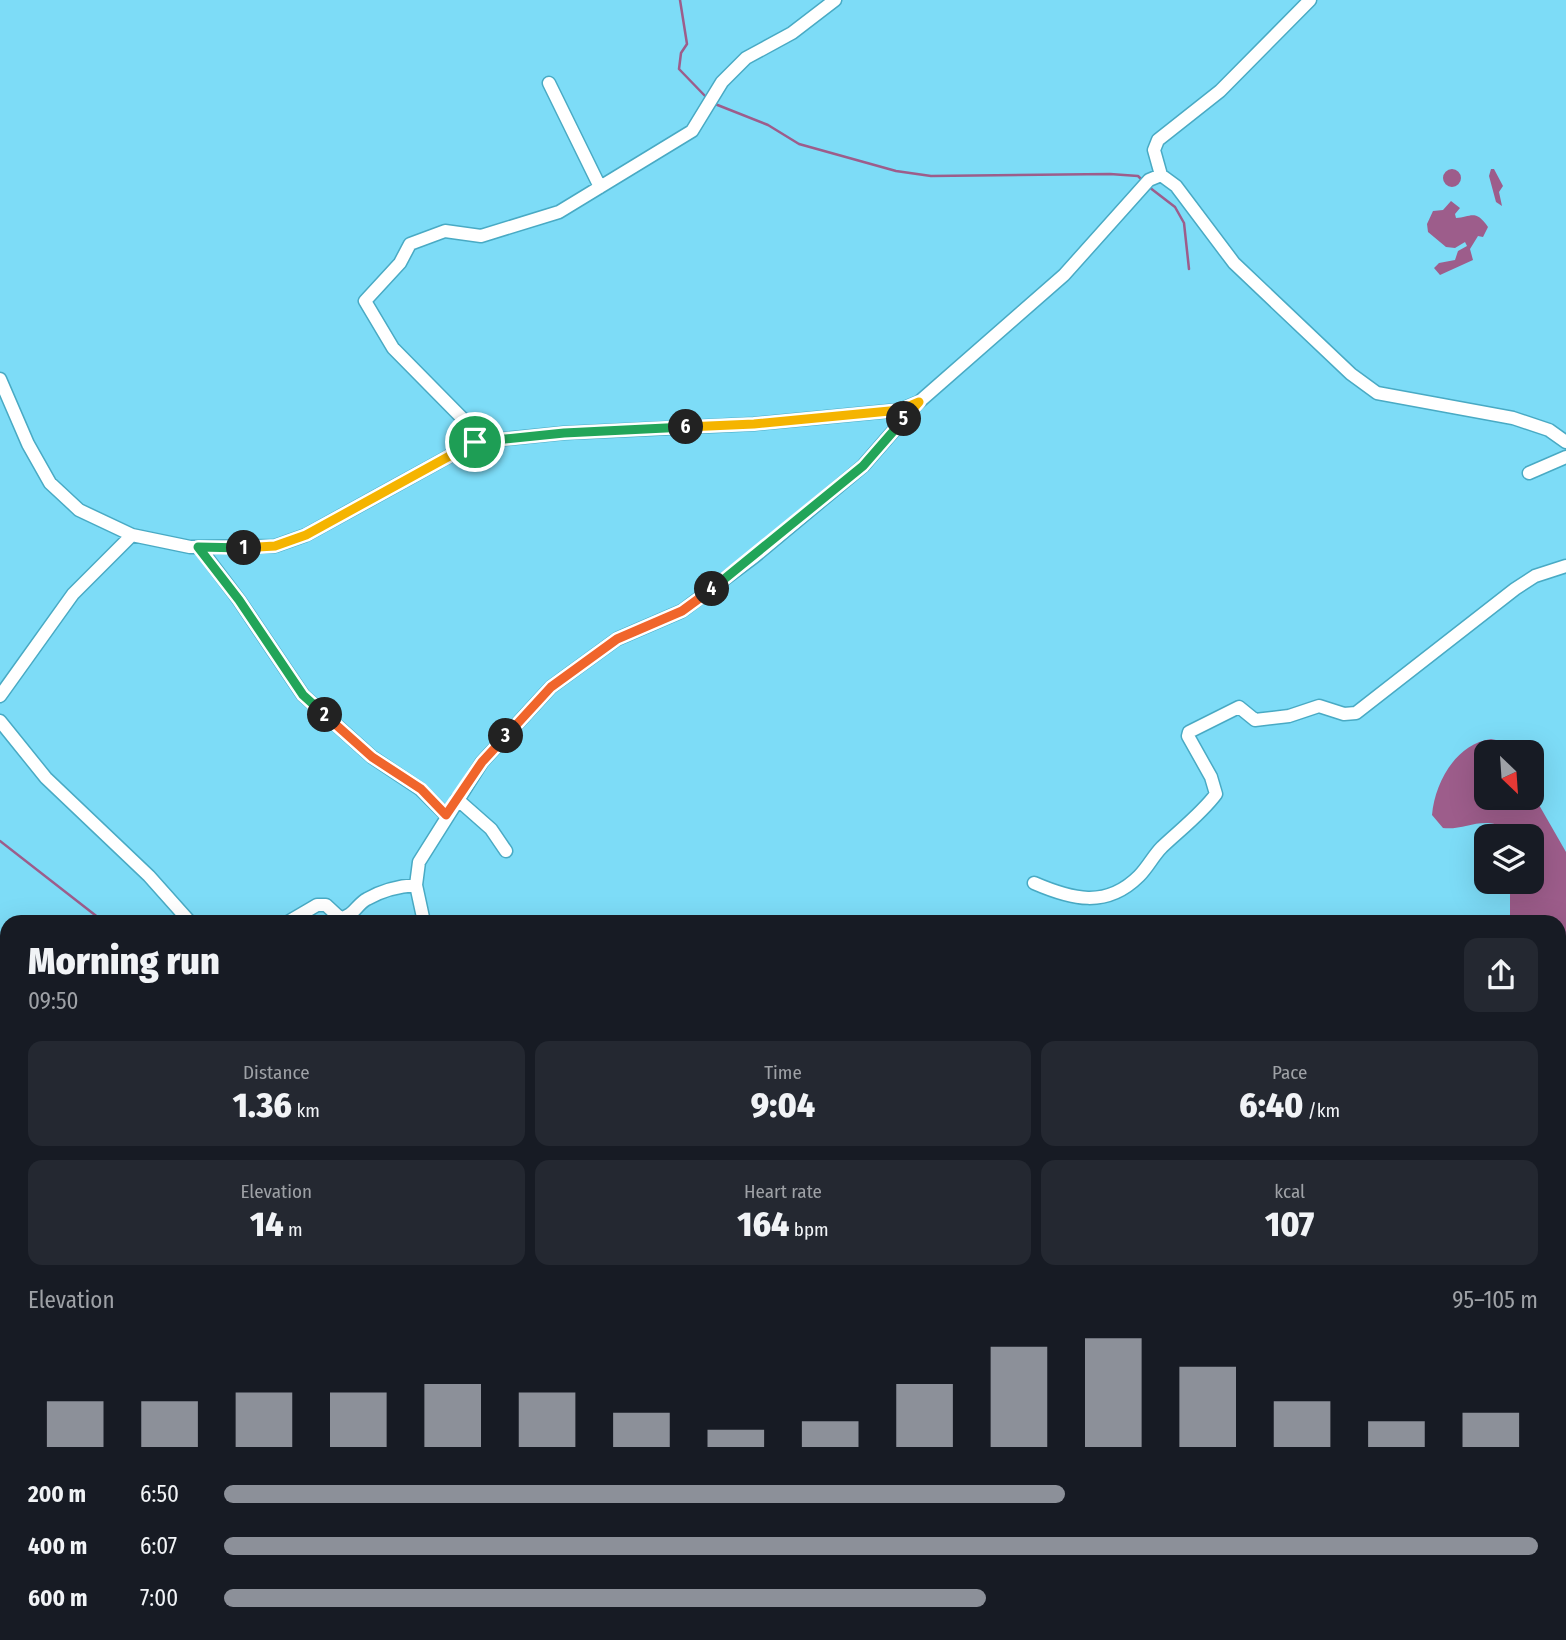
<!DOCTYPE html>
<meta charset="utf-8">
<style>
body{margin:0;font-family:"Fira Sans Condensed",sans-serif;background:#242831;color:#f1f3f6;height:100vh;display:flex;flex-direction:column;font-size:26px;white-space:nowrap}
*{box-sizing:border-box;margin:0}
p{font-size:23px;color:#9ea1a6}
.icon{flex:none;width:38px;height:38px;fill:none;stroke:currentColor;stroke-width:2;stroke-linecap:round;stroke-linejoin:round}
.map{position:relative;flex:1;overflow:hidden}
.side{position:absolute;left:0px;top:915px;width:1566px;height:726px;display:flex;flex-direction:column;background:#171b24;border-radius:21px 21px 0 0;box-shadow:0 7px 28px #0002}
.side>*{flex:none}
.needle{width:46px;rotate:155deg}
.tools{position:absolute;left:1474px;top:740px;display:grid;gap:14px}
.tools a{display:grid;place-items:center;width:70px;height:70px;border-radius:14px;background:#171b24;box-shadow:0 7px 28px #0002;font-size:35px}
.pin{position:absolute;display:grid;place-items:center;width:60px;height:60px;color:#fff;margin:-30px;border:4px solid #fff;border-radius:50%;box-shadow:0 2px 7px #0007}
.km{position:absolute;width:35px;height:35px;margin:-18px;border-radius:50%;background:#222;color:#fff;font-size:19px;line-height:35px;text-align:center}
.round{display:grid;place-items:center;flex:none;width:74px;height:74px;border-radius:14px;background:#242831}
.headline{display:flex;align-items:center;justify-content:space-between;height:119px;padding:0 28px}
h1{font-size:38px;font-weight:800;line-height:52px}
.figures{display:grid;grid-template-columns:repeat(3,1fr);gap:10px;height:119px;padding:7px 28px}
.figures div{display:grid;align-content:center;border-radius:14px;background:#242831;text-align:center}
.figures b{font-size:35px;font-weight:800}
.figures small{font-size:19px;font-weight:400}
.figures p{font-size:19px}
.chart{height:196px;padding:14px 28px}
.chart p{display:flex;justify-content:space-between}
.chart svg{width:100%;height:126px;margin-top:7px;stroke:#8c9099;stroke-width:6}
ul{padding:0 28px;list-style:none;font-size:23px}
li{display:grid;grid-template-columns:112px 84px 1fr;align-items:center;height:52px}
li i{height:18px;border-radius:9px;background:#8c9099}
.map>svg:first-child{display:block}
.water{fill:#9d5d8b}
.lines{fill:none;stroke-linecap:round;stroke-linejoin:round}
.stream{stroke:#9d5d8b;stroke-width:2.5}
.river{stroke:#9d5d8b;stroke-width:16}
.minor-casing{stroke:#49aac4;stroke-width:15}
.minor{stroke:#fff;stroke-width:12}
.split-1-casing{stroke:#fff;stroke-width:14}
.split-2-casing{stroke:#fff;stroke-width:14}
.split-3-casing{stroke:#fff;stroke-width:14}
.split-4-casing{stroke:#fff;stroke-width:14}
.split-5-casing{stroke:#fff;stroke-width:14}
.split-6-casing{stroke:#fff;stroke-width:14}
.split-7-casing{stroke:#fff;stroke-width:14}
.split-1{stroke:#f5b400;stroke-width:9}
.split-2{stroke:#22a559;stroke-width:9}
.split-3{stroke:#f0652b;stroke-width:9}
.split-4{stroke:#f0652b;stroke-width:9}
.split-5{stroke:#22a559;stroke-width:9}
.split-6{stroke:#f5b400;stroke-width:9}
.split-7{stroke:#22a559;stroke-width:9}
</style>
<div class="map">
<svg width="1566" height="1640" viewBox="0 0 1566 1640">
<rect width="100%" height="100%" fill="#7ddcf7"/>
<path class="water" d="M1491 169H1494L1503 186 1499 192 1502 206 1496 202 1489 176Z
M1443 178a9 9 0 1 1 18 0a9 9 0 1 1-18 0Z
M1451 201 1460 208 1455 214 1456 218C1470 218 1475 208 1488 227L1483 237 1478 236 1470 249 1473 260 1440 275 1434 268 1439 263 1455 260 1458 251 1467 246 1465 242 1455 248 1446 247 1428 232 1427 224 1433 211 1443 210Z
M1491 739 1511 743 1515 752H1486V798H1531V791L1566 852V950L1559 953V922H1510V884L1531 882 1543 871 1531 854V836C1515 836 1505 824 1488 823 1473 822 1459 830 1443 828L1432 815C1435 782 1456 744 1491 739Z"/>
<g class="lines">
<path class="stream" d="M680 0 687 44 681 53 679 69 707 98
M715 104 768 125 799 144 896 171 931 176 1110 174 1138 176 1144 182
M1149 187 1175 207 1184 223 1189 269
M0 841 104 922"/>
<path class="river" d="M1559 1067 1566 1073
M1559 1135 1566 1122
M1559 1175 1566 1178
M287 1634 291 1640
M169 1640 172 1634
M882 1640 883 1634"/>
<defs>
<path id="minor" d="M549 83 600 187
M1161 175 1154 150 1158 140 1220 91 1310 0
M0 379 28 444 50 483 79 510 132 535 190 547 275 546 306 535 475 442 564 433 754 424 900 410 919 402 1064 275 1149 180 1161 175 1176 186 1234 263 1351 374 1377 393 1513 418 1549 430 1566 442
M475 442 464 420 393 348 365 301 400 263 410 244 445 231 481 236 559 212 692 131 722 82 746 58 792 33 835 0
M1529 473 1566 457
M199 547 239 600 303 695 372 757 420 789 446 815
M0 696 73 594 132 535
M0 721 46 778 149 876 190 922
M457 799 491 829 506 851
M1034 883C1071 899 1106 909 1139 876 1148 867 1153 856 1162 847 1180 830 1202 813 1216 794L1211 777 1188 736 1189 732 1239 707 1255 720 1289 716 1319 706 1344 714 1356 713 1515 589 1535 576 1566 566
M288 922 317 905H326L340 918C353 917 357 904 367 899 381 891 400 886 416 885
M424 922 416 885 419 862 482 762 551 687 617 639 682 611 754 557 863 466 916 405
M1559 995 1566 990
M0 1318 7 1324
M1559 1329 1566 1328
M1129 1634 1134 1640
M1352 1634 1355 1640
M736 1640 739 1634
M991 1640 996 1634"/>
</defs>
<use href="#minor" class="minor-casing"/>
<use href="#minor" class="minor"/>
</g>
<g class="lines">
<defs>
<path id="split-1" d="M244 548 275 546 306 535 475 442"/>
<path id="split-2" d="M244 548 198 547 239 600 303 695 325 715"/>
<path id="split-3" d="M325 715 372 757 421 789 446 815 482 762 506 736"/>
<path id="split-4" d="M506 736 551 687 617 639 682 611 712 589"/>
<path id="split-5" d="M712 589 863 466 904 419"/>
<path id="split-6" d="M686 427 754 424 900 410 919 402 904 419"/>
<path id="split-7" d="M475 442 564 433 686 427"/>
</defs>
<use href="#split-1" class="split-1-casing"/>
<use href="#split-2" class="split-2-casing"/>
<use href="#split-3" class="split-3-casing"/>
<use href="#split-4" class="split-4-casing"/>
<use href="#split-5" class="split-5-casing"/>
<use href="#split-6" class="split-6-casing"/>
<use href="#split-7" class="split-7-casing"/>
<use href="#split-1" class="split-1"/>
<use href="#split-2" class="split-2"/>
<use href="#split-3" class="split-3"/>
<use href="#split-4" class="split-4"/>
<use href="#split-5" class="split-5"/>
<use href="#split-6" class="split-6"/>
<use href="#split-7" class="split-7"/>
</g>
</svg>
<div class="tools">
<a><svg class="needle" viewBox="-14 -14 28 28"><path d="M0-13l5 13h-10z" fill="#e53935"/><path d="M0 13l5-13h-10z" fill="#9ea1a6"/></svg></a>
<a><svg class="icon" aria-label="layers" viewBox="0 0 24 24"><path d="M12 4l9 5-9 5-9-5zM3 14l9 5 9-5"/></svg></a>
</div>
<div class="pin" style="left:475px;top:442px;background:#1e9e55"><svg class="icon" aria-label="arrive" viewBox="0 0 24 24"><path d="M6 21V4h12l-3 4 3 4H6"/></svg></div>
<b class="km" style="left:244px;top:548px">1</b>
<b class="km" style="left:325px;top:715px">2</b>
<b class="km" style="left:506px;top:736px">3</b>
<b class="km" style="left:712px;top:589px">4</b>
<b class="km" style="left:904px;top:419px">5</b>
<b class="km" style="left:686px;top:427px">6</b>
<section class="side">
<div class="headline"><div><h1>Morning run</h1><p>09:50</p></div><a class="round"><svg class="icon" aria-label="share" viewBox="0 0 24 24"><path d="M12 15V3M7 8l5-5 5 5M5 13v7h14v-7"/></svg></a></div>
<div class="figures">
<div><p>Distance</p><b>1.36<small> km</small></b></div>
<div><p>Time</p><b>9:04</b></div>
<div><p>Pace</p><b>6:40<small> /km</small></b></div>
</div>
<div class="figures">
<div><p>Elevation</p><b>14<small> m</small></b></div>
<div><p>Heart rate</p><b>164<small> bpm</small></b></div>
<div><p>kcal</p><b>107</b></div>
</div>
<div class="chart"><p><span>Elevation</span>95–105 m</p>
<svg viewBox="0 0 160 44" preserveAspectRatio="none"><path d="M5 44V28M15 44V28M25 44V25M35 44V25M45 44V22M55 44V25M65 44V32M75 44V38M85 44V35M95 44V22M105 44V9M115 44V6M125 44V16M135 44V28M145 44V35M155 44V32"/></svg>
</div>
<ul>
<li><b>200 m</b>6:50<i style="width:64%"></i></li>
<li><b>400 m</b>6:07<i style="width:100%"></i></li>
<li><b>600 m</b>7:00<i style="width:58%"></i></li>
</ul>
</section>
</div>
